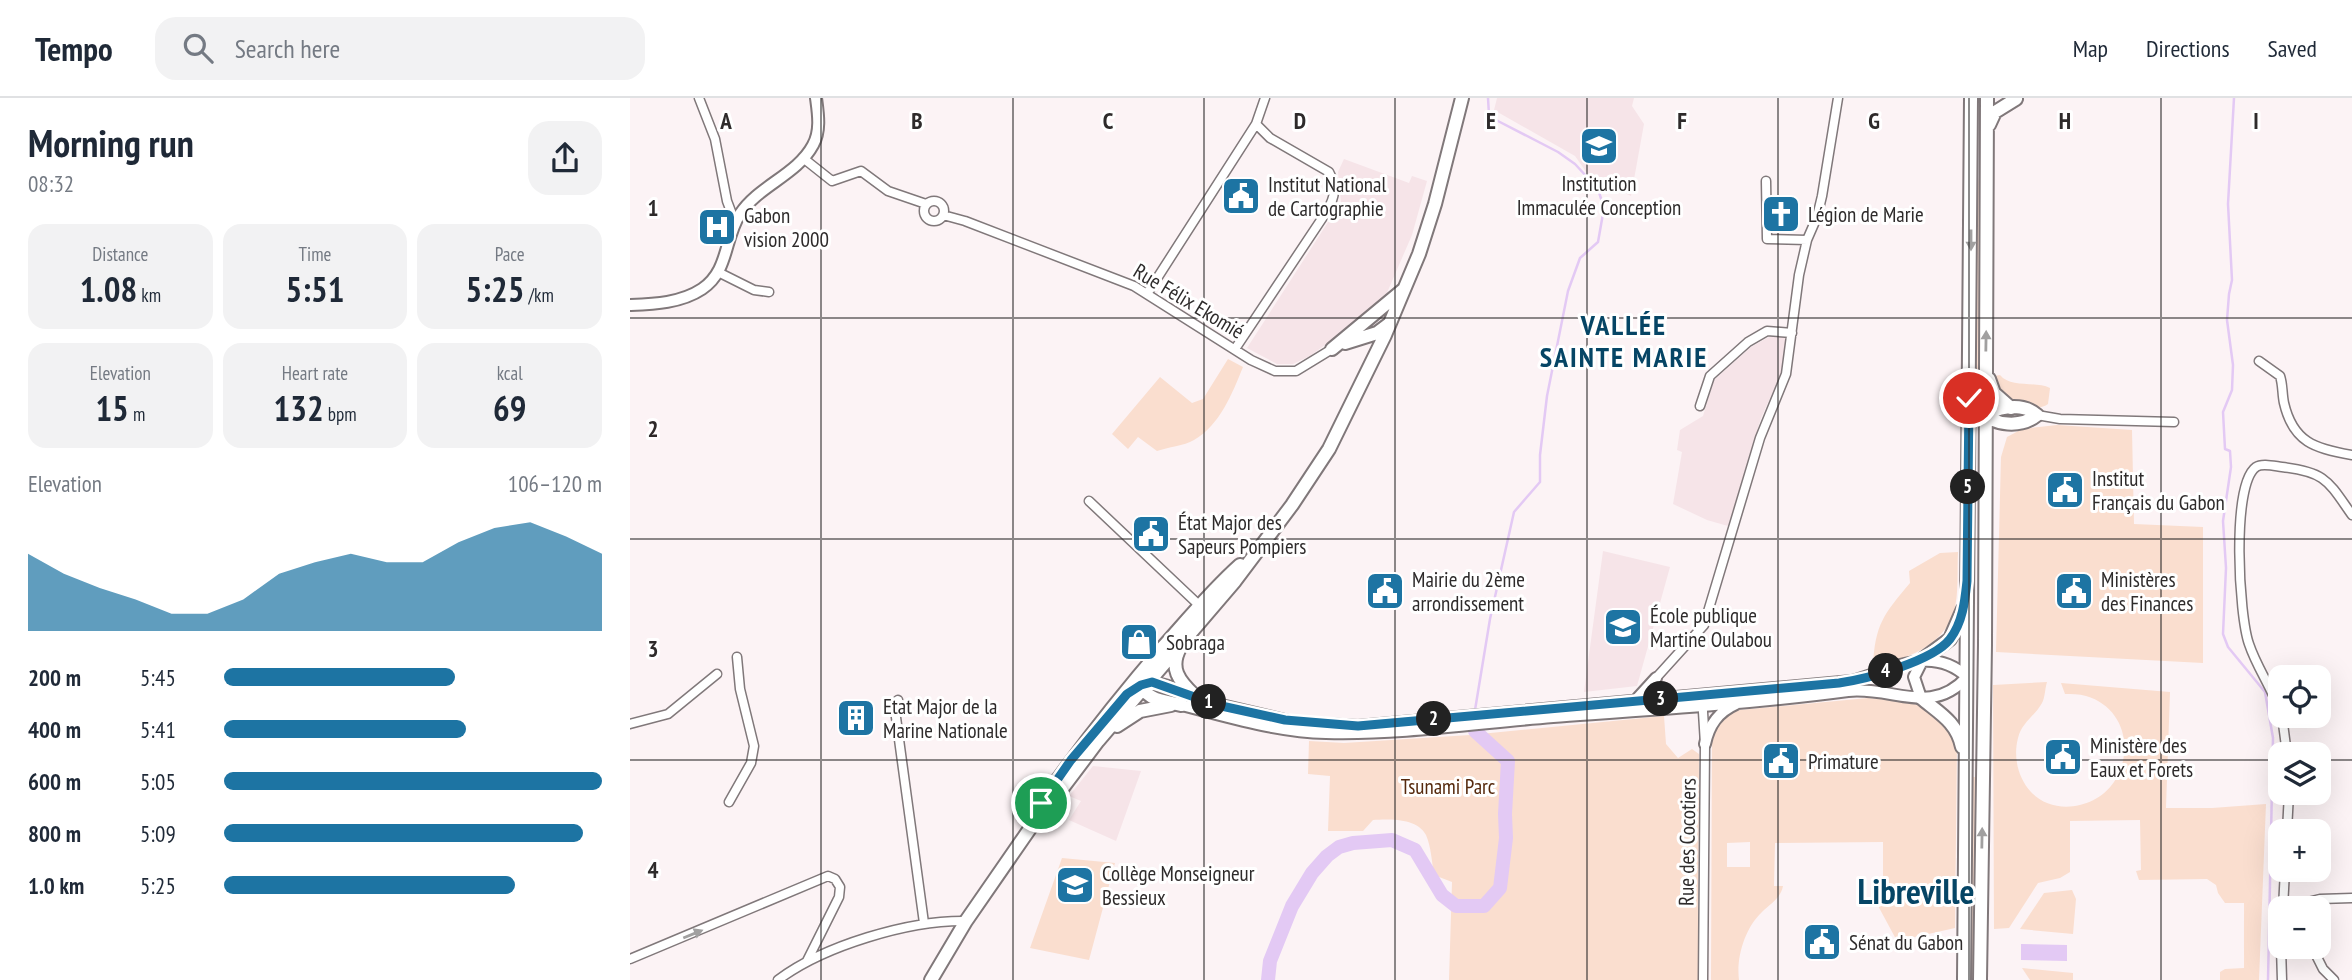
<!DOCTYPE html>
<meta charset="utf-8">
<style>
body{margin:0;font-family:"PT Sans Narrow",sans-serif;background:#f2f2f3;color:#1f2937;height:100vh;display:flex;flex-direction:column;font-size:26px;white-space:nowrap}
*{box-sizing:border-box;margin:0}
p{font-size:23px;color:#747a83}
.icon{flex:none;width:38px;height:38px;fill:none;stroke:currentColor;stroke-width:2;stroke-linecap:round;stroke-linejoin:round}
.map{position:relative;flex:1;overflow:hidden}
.side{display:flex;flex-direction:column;background:#fff;width:630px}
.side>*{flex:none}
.buttons{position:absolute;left:1638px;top:567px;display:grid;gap:14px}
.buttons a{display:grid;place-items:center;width:63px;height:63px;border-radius:14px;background:#fff;box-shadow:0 7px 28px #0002;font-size:35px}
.pin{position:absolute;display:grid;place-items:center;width:60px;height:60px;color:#fff;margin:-30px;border:4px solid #fff;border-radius:50%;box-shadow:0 2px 7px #0007}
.km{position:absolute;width:35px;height:35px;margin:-18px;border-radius:50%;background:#222;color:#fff;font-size:19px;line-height:35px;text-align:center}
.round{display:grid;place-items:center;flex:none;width:74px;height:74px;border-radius:21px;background:#f2f2f3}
.head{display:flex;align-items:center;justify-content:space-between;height:119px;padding:0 28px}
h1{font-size:38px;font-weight:600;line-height:52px}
.stats{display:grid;grid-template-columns:repeat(3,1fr);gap:10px;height:119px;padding:7px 28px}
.stats div{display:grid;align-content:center;border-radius:18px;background:#f2f2f3;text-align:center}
.stats b{font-size:35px;font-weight:600}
.stats small{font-size:19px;font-weight:400}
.stats p{font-size:19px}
.chart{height:196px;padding:14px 28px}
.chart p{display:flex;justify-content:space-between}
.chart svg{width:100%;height:126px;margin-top:7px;fill:#1d74a3;opacity:.7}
ul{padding:0 28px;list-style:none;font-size:23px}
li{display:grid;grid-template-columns:112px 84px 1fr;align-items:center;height:52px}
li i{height:18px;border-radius:9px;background:#1d74a3}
header{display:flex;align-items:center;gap:42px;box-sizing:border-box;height:98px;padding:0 35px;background:#fff;border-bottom:2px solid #e0e1e3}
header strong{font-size:33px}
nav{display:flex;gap:38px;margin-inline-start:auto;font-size:24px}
.search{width:490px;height:63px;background:#f2f2f3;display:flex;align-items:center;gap:18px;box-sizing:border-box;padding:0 24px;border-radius:21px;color:#747a83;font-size:26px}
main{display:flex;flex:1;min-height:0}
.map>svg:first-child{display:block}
.built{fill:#f6e4e8}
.green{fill:#fadecf;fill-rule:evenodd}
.water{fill:#e3c9f4}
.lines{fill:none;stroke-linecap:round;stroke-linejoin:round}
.stream{stroke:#e3c9f4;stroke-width:2.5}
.river{stroke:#e3c9f4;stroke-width:14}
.street-casing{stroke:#80787a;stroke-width:11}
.secondary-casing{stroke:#80787a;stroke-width:14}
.primary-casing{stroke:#80787a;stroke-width:16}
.street{stroke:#fff;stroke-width:8}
.secondary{stroke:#fff;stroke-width:10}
.primary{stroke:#fff;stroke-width:12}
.oneway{fill:#a1a0a0}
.route-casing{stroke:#fff;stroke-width:14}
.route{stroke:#1d74a3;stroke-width:9}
.grid{fill:none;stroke:#2e2b2b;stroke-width:2;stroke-opacity:0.55}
.labels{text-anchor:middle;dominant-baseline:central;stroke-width:6;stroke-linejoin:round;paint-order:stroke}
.poi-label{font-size:21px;fill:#2e2b2b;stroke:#fff;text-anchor:start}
.street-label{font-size:21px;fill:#2e2b2b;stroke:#fff}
.park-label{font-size:21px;fill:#55290d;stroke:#fff}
.district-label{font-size:28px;font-weight:bold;letter-spacing:2px;fill:#064565;stroke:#fff}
.town-label{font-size:35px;font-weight:bold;fill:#064565;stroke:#fff}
.grid-label{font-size:23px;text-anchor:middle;font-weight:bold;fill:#2e2b2b;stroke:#fff;stroke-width:6;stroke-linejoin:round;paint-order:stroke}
</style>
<header>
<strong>Tempo</strong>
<div class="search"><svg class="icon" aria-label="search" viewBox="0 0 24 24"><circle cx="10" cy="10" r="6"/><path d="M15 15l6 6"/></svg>Search here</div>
<nav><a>Map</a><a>Directions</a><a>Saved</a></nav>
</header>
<main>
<section class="side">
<div class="head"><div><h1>Morning run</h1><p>08:32</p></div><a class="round"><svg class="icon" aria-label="share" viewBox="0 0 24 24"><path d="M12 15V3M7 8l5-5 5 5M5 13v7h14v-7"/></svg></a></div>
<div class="stats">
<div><p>Distance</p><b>1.08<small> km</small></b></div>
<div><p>Time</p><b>5:51</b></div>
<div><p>Pace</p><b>5:25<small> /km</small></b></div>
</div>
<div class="stats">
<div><p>Elevation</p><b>15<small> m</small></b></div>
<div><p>Heart rate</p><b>132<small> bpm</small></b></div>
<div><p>kcal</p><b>69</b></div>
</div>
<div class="chart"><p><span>Elevation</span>106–120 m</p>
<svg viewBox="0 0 160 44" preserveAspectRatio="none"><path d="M0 44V17L10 24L20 29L30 33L40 38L50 38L60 33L70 24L80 20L90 17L100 20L110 20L120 13L130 8L140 6L150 11L160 17V44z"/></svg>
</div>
<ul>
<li><b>200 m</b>5:45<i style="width:61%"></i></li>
<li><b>400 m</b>5:41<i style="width:64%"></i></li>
<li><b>600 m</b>5:05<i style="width:100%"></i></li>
<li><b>800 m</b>5:09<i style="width:95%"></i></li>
<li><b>1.0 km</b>5:25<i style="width:77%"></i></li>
</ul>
</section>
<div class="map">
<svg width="1722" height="882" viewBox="0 0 1722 882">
<rect width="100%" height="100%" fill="#fcf3f5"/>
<path class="built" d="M867 0H1004L1002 8 1014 26 1001 98 959 78 945 58 864 12Z
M714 61 779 85 782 78 797 83 782 137 756 197 743 212 680 258 663 266H647L617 250 711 104 708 74Z
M1139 239H1156L1151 276 1131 320 1099 425 1098 428 1077 422 1043 406 1052 354 1047 352 1050 332 1073 318 1084 282 1121 249Z
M973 453 1040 469 1007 588 954 594Z
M463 668 511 673 486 743 439 722 451 703 439 698Z"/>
<path class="green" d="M1349 79H1351L1350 278H1347L1344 241 1346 96Z
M598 261 613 269C602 296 590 327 564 342 554 348 538 349 527 353L508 339 498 351 482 336 530 279 562 305 573 301Z
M1370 277C1380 290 1405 283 1420 290L1418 306C1406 315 1380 306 1371 294 1367 290 1366 283 1364 278Z
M1427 327 1502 332 1504 426 1573 429V565L1366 554 1371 359 1377 339 1392 331Z
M1328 454C1327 472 1329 496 1324 513 1314 548 1275 562 1243 568 1245 526 1254 516 1280 485L1279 473 1310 455Z
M1417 584C1415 590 1415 600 1412 605 1405 618 1392 624 1388 640 1383 659 1388 680 1401 694 1423 718 1466 711 1484 684 1505 652 1494 609 1456 598 1449 596 1441 596 1435 596L1431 585 1540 594 1536 710H1582L1636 706 1629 882H1590V874L1595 871 1614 870V805H1595L1588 795 1586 787 1577 781 1509 782 1506 773 1511 772 1510 722 1440 723V774L1430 780 1408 785 1379 830 1364 831 1363 587Z
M1238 600C1280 604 1306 603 1327 644L1325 830 1267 843 1246 804 1253 802V744L1145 745 1144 788H1153C1151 800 1140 806 1132 814 1115 830 1106 859 1109 882H1081L1082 636 1099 615 1110 612ZM1120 744V769H1097V745Z
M1034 618 1036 646 1048 660 1062 651 1069 656 1068 882H819L822 784 804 777C802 765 801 748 796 737 787 720 759 721 743 722L733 733H698L700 678 678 676 679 643 714 645 840 637Z
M1341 679H1345L1346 691 1344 882H1339Z
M432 760 485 765 459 862 400 850Z
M1442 792 1446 801 1443 836 1390 831 1414 795Z
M1392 870 1443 875V882H1400Z"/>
<path class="water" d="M1391 846 1437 847V863L1391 862Z"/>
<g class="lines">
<path class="stream" d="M1604 0 1598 106 1602 182 1599 196 1597 222 1603 267 1602 292 1593 314 1595 351 1600 353 1601 369 1593 423 1596 470 1593 536 1598 549 1635 594 1643 640 1638 882
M845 612 860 521 884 414 910 384V357L917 298 938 193 950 160 968 144 974 110 968 91 945 66 928 54 866 22 859 17 858 0"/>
<path class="river" d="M638 882 640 863 662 808 682 775 697 758 709 749 723 745 762 742 785 752 812 797 826 808H854L870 790 876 740 875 716 878 663 845 633"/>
<defs>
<path id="street" d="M69 0 85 41 97 103 105 124
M173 60 202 83 231 73 258 93 296 106
M1136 83 1137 141 1177 142
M294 113a10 10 0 1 1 20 0a10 10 0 1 1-20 0Z
M313 117 335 123 504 188 621 262 645 273H666L702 251
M88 174 124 192 139 194
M517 196 626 26 635 0
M605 251 697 113C705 99 707 89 699 74L640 40 626 26
M1629 263 1650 278C1653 287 1652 296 1654 305 1663 344 1685 351 1722 357
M1070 308 1080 278 1118 244 1137 233 1162 235
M1407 317 1430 321 1544 324
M459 403 571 509
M1026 580 1074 527 1130 340 1156 276 1169 177 1177 142 1187 119 1192 98 1208 0
M1072 598 1075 646 1073 882
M268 602 265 612 294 825
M1650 614C1642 590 1627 570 1619 546 1609 518 1601 387 1626 369 1632 365 1644 368 1652 369 1696 374 1698 383 1722 417
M1652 618 1657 656
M0 626 38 616 87 576
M99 704 121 665 124 648 110 591 107 559
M1657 733 1659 695
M1653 810 1655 772
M1654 810 1690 801 1722 800
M1651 849 1652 882
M1682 849 1693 871 1704 882
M0 861 198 778 205 781 210 789 209 799 177 863
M148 882C193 848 279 822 336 823"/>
<path id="secondary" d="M0 207C24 206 51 205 72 191 99 173 94 141 110 116 128 88 167 77 183 47 191 33 188 15 186 0
M1291 600 1284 579 1293 561
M1005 603 1026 580
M551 607C600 619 646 634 696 635 772 637 848 625 923 619 1021 612 1120 606 1218 593 1263 588 1301 619 1337 579 1301 546 1262 572 1222 583L728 628 663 624 570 602
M1075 646C1079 627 1088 614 1106 606"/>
<path id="primary" d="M1359 27 1365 14 1386 1
M715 245 747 235 759 226
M702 251 773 192
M1359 281 1364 295 1381 310
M1350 313C1364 328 1391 330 1407 317 1392 304 1364 308 1351 322
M550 550C539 570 549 583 564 597
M1293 561 1320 541 1333 511
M511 582C513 603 535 603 551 607
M511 587C530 581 552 596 570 602
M1291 600C1309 615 1327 624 1332 649
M487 628 510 613 541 607
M410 712 411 705C449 651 490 599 533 549 558 521 582 492 610 467
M301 882 336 823 410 716 416 712 468 643 605 483 662 407 699 351 755 237 789 156 805 106 832 0
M1334 882 1341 0
M1350 882 1355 547 1357 0"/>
</defs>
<use href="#street" class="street-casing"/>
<use href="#secondary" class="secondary-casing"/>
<use href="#primary" class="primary-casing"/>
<use href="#street" class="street"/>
<use href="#secondary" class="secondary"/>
<use href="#primary" class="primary"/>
</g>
<defs><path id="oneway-solid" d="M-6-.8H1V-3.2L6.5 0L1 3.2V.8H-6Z" transform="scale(1.75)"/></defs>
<g class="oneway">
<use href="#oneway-solid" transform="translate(1341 142) rotate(90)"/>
<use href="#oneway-solid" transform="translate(1356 243) rotate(-89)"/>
<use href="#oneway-solid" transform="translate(1352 740) rotate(-89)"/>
<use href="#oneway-solid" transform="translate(63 836) rotate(-22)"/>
</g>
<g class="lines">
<defs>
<path id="route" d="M411 705 441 662 497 596 511 587 522 584 587 607 655 622 728 628 1209 585C1237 581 1303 563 1320 541 1333 524 1335 502 1337 483L1339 300"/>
</defs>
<use href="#route" class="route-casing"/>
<use href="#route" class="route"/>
</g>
<path class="grid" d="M191 0V882M383 0V882M574 0V882M765 0V882M957 0V882M1148 0V882M1339 0V882M1531 0V882M0 220H1722M0 441H1722M0 662H1650M1689 662H1722"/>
<defs>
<symbol id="school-square" viewBox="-11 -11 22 22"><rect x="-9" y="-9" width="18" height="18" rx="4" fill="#1d74a3" stroke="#fff"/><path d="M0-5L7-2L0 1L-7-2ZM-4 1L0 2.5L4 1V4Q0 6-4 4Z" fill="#fff"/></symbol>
<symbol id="civic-square" viewBox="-11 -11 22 22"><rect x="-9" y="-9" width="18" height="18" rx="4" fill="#1d74a3" stroke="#fff"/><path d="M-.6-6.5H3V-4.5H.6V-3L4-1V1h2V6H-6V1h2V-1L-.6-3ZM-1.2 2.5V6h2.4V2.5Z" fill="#fff"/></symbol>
<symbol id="church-square" viewBox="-11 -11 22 22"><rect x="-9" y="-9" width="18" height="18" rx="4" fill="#1d74a3" stroke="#fff"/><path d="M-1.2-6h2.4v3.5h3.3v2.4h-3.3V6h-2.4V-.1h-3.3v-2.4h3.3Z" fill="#fff"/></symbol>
<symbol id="hospital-square" viewBox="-11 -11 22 22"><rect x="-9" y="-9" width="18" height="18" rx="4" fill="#1d74a3" stroke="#fff"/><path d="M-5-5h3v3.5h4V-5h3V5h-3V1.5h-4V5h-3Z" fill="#fff"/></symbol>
<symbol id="shop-square" viewBox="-11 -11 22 22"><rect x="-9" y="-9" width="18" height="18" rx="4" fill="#1d74a3" stroke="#fff"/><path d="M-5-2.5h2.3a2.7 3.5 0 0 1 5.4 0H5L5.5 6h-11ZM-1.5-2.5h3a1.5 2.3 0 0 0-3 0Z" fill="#fff"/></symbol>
<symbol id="building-square" viewBox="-11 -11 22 22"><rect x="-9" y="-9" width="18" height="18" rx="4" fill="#1d74a3" stroke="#fff"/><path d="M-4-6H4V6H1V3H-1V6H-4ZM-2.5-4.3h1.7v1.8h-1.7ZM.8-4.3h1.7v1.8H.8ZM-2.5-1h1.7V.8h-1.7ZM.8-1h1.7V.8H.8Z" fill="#fff"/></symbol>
</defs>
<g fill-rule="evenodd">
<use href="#school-square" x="947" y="26" width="44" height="44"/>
<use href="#civic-square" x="589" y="76" width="44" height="44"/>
<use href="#church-square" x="1129" y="94" width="44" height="44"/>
<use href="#hospital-square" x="65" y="107" width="44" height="44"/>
<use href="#civic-square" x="1413" y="370" width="44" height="44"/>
<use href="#civic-square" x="499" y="414" width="44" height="44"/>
<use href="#civic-square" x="733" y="471" width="44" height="44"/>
<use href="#civic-square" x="1422" y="471" width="44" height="44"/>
<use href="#school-square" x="971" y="507" width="44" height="44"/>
<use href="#shop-square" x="487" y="522" width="44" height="44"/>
<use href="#building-square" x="204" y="598" width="44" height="44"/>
<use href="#civic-square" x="1411" y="637" width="44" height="44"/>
<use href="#civic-square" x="1129" y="641" width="44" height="44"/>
<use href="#school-square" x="423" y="765" width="44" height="44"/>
<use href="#civic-square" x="1170" y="822" width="44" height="44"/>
</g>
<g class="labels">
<g class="poi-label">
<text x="969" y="85" text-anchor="middle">Institution<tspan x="969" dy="24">Immaculée Conception</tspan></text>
<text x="638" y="86">Institut National<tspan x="638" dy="24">de Cartographie</tspan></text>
<text x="1178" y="116">Légion de Marie</text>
<text x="114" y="117">Gabon<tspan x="114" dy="24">vision 2000</tspan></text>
<text x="1462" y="380">Institut<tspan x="1462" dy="24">Français du Gabon</tspan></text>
<text x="548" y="424">État Major des<tspan x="548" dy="24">Sapeurs Pompiers</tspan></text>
<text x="782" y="481">Mairie du 2ème<tspan x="782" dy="24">arrondissement</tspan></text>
<text x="1471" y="481">Ministères<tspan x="1471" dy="24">des Finances</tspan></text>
<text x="1020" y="517">École publique<tspan x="1020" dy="24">Martine Oulabou</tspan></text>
<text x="536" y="544">Sobraga</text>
<text x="253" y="608">Etat Major de la<tspan x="253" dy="24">Marine Nationale</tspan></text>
<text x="1460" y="647">Ministère des<tspan x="1460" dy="24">Eaux et Forets</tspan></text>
<text x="1178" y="663">Primature</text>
<text x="472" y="775">Collège Monseigneur<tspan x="472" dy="24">Bessieux</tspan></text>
<text x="1219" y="844">Sénat du Gabon</text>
</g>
<g class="street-label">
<text transform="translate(559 203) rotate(31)">Rue Félix Ekomié</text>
<text transform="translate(1057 744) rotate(-89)">Rue des Cocotiers</text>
</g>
<g class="park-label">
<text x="818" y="688">Tsunami Parc</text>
</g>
<g class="district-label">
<text x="994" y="226">VALLÉE<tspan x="994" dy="32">SAINTE MARIE</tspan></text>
</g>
<g class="town-label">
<text x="1286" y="793">Libreville</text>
</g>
</g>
<g class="grid-label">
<text x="96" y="31">A</text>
<text x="287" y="31">B</text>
<text x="478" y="31">C</text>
<text x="670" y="31">D</text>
<text x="861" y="31">E</text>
<text x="1052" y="31">F</text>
<text x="1244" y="31">G</text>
<text x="1435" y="31">H</text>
<text x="1626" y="31">I</text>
<text x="23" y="118">1</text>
<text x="23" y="339">2</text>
<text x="23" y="559">3</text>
<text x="23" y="780">4</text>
</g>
</svg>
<div class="buttons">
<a><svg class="icon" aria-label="locate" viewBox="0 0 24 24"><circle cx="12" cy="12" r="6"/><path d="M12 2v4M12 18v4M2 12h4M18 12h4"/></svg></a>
<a><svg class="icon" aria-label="layers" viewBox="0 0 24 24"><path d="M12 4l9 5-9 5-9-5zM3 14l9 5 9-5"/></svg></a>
<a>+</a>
<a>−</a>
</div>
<div class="pin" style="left:411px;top:705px;background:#1e9e55"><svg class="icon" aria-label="arrive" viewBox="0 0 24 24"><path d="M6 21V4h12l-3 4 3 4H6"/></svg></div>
<div class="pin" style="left:1339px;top:300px;background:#d93025"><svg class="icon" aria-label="check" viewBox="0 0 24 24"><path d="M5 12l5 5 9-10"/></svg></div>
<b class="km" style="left:579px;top:604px">1</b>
<b class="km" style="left:804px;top:621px">2</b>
<b class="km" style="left:1031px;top:601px">3</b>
<b class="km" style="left:1256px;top:573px">4</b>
<b class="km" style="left:1338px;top:389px">5</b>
</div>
</main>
